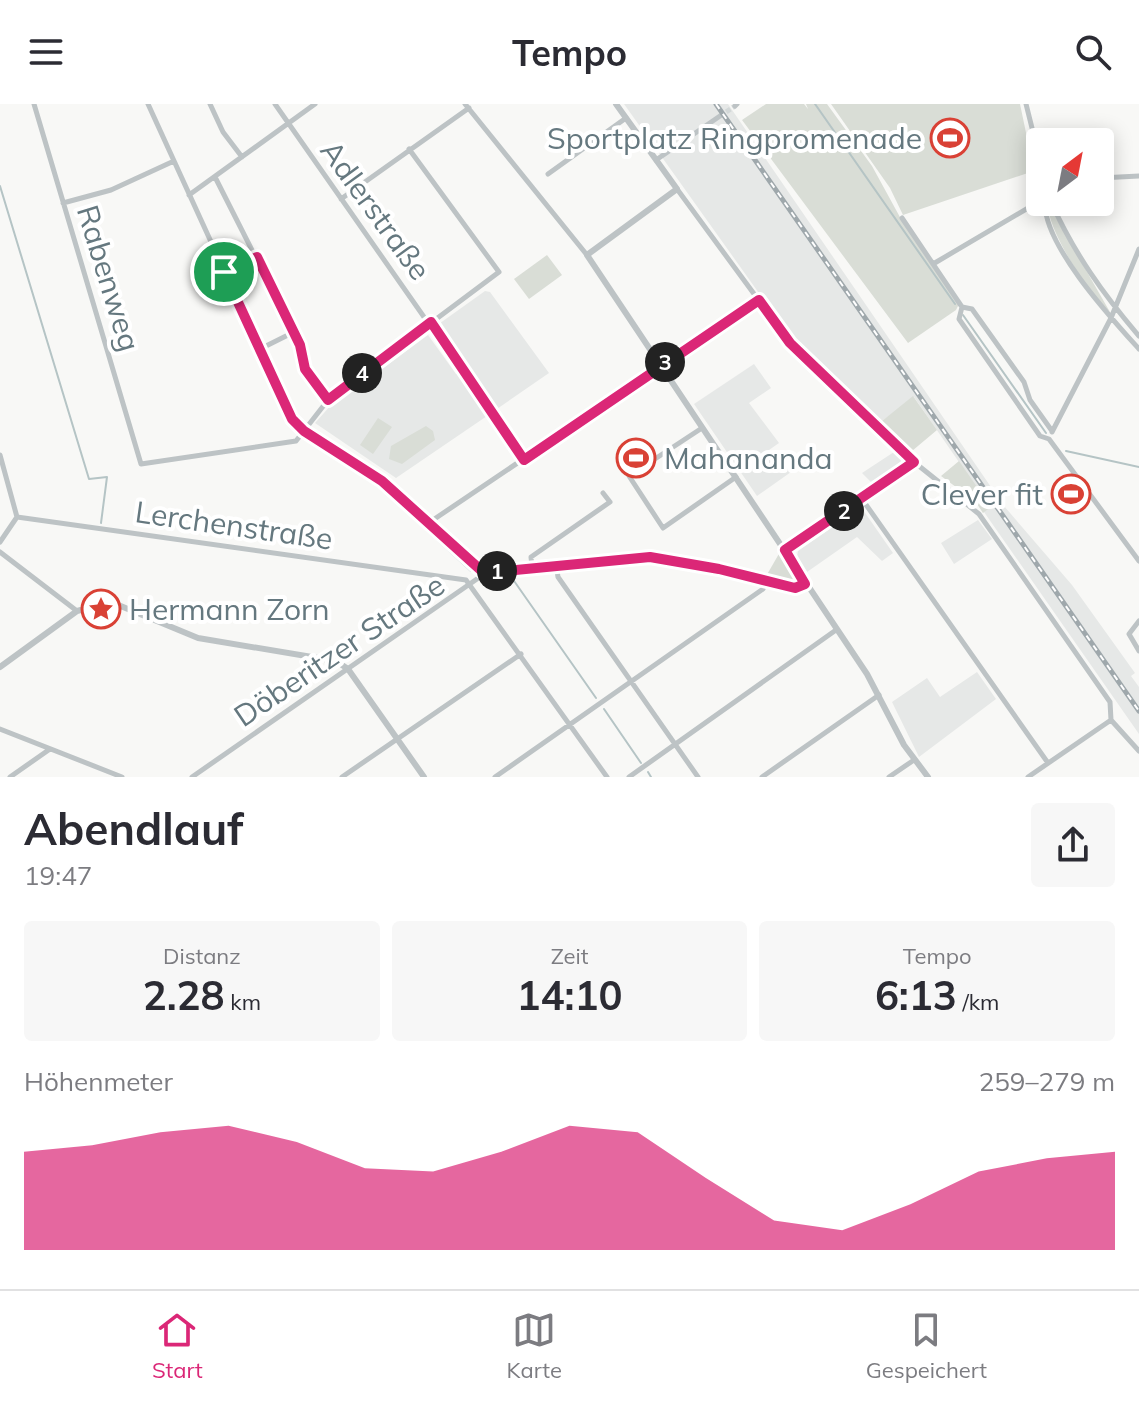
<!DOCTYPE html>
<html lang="de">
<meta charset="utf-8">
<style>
body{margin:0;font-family:Mulish,sans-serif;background:#f7f7f7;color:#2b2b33;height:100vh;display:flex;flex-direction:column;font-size:30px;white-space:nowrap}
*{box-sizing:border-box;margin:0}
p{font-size:26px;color:#7c7c81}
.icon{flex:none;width:44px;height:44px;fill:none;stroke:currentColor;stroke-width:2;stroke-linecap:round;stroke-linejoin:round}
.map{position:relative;height:673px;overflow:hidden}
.sheet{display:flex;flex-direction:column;background:#fff;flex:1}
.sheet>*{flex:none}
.needle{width:52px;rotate:32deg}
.fabs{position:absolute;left:1026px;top:24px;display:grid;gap:16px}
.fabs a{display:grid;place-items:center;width:88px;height:88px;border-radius:8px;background:#fff;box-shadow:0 4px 20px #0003;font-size:40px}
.pin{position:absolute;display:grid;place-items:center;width:68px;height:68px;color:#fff;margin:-34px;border:4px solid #fff;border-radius:50%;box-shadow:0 2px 8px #0007}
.km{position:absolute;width:40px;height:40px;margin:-20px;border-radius:50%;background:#222;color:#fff;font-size:22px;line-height:40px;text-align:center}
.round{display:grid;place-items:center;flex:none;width:84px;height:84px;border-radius:8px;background:#f7f7f7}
.summary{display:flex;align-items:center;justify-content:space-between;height:136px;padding:0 24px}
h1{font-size:44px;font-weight:700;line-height:60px}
.stats{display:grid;grid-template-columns:repeat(3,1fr);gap:12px;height:136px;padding:8px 24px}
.stats div{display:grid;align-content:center;border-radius:8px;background:#f7f7f7;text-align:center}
.stats b{font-size:40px;font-weight:700}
.stats small{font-size:22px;font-weight:400}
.stats p{font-size:22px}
.chart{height:224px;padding:16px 24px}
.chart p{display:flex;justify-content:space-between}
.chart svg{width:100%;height:144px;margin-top:8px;fill:#db2777;opacity:.7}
header{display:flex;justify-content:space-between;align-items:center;height:104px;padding:0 24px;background:#fff;font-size:36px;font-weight:700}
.dock{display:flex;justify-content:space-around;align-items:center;height:112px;border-top:2px solid #e1e1e2;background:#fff;font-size:22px;color:#7c7c81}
.dock a{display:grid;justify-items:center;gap:4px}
.dock .current{color:#db2777}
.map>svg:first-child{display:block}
.built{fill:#e6e8e7}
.green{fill:#d9ddd6}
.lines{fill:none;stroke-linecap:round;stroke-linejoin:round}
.stream{stroke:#b5c4c5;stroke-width:2}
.minor-tunnel{stroke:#d3d8d8;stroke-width:5;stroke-dasharray:5 2.5;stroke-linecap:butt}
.minor{stroke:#bdc3c5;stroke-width:5}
.tertiary{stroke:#bdc3c5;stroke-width:6}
.rail-casing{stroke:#9fa8ac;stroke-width:5}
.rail{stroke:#fff;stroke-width:2;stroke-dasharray:6;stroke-linecap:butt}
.route-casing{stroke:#fff;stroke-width:16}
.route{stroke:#db2777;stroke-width:10}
.labels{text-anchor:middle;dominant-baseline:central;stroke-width:8;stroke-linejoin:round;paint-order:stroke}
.poi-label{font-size:30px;fill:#65787f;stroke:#fff;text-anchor:end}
.street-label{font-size:30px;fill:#65787f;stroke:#fff}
</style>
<header><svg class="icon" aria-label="menu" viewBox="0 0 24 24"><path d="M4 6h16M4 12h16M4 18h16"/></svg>Tempo<svg class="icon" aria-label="search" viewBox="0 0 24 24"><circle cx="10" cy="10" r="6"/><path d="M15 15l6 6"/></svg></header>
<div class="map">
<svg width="1139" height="673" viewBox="0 0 1139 673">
<rect width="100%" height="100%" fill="#f8f8f6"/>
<path class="built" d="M624 0H728L1004 402 1072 481 1135 569 1131 572 1139 583V630L984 408 990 403 914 293 882 317 791 234Z
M485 187 490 188 549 269 494 307 436 222Z
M428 231 456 270 460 269 487 312 396 374 315 319 340 291 344 293Z
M754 260 771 284 749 299 779 339 769 346 791 368 757 392 694 300Z
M894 348 905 359 873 380 862 369Z
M861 403 893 449 882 457 857 433 807 468 797 453 798 447Z
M978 416 992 435 954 460 941 439Z
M977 568 996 595 919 653 892 598 927 574 940 593Z"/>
<path class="green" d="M766 0H804L808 5 806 0H827L872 62 901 115 959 200 956 206 908 239 742 16Z
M831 0H1020L1034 67 903 111 890 84Z
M1048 100 1110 208C1091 194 1047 126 1048 100Z
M547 151 562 171 529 195 514 175Z
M913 292 937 326 912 347 882 317Z
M378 314 392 323 373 350 360 341Z
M426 322 433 327 435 336 402 360 389 355 391 342Z
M959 357 991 403 983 409 975 397 941 372Z
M780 448 795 475 788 481 765 474Z"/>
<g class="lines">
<path class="stream" d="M815 0 955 200
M0 82 89 375 107 373 101 419
M963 211 1046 329
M316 342 381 384 471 467
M1066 347 1139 363
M512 474 596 594
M604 605 641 659
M648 668 651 673"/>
<path class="minor-tunnel" d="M720 12 735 2"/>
<path class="minor" d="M34 0 141 360 296 337 328 296 499 168 409 45
M148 0 292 315 304 327 382 377 484 469
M210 0 223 28 242 53
M275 0 524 356
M465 0 587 151
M1026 0 1040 56
M735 2 737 0
M656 56 720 12
M548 70 626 14
M215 73 300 241 305 265 328 296
M1100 74 1139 72
M677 85 790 239 914 358 979 410 1110 598 1111 616
M189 91 315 0
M341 95 469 4
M1045 98C1043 140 1111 214 1139 245
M1051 98C1074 149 1103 190 1139 232
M63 99 111 86 174 57
M902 114 962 203 972 205 1024 278 1030 296 1052 327
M933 160 1040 97
M224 168 257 153
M962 203 959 215 1040 332 1049 335 1139 457
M260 245 292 229
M702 324 629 372 663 424 736 373
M1052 328 1111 214 1139 145
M0 351 17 413
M862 395 1048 659
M430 418 759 196
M0 438 17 413 466 476 607 673
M785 446 914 358
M0 448 77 507
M556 460 558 473 698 673
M532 463 531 453 610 398 603 389
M1139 517 1129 530 1139 547
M1111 616 1139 647
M0 625 122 673
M10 673 50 645
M192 673 487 468 650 453 719 465 784 484 805 480
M342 673 521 550
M495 673 763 485 766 478
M629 673 836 526
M762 673 879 591
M889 673 914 656
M1028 673 1111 616"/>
<path class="tertiary" d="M616 0 677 85 587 151 867 570 904 641 928 673
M0 563 77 507 111 498 198 534 336 557 348 565 424 673"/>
<defs>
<path id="rail" d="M716 0 1139 607"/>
</defs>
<use href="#rail" class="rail-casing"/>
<use href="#rail" class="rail"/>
</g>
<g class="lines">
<defs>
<path id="route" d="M257 153 300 241 305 265 328 296 431 218 524 356 759 196 790 239 914 358 785 446 805 480 795 484 719 465 650 453 484 469 382 377 304 327 292 315 224 168Z"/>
</defs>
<use href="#route" class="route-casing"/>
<use href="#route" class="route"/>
</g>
<defs>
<symbol id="stadium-ring" viewBox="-11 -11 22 22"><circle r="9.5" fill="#fff" stroke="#d94135" stroke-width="1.5"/><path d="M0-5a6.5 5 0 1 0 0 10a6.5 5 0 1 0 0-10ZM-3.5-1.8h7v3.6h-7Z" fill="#d94135"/></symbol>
<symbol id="sight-ring" viewBox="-11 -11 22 22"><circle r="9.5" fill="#fff" stroke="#d94135" stroke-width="1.5"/><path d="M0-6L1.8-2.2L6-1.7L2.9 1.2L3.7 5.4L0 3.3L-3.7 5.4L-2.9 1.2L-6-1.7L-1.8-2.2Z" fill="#d94135"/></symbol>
</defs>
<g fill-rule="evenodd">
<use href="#stadium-ring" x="928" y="12" width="44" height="44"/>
<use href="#stadium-ring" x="614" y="332" width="44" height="44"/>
<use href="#stadium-ring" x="1049" y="368" width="44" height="44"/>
<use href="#sight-ring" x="79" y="483" width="44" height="44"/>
</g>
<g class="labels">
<g class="poi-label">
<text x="922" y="34">Sportplatz Ringpromenade</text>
<text x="664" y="354" text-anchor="start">Mahananda</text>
<text x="1043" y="390">Clever fit</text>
<text x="129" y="505" text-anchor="start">Hermann Zorn</text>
</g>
<g class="street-label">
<text transform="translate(376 106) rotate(54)">Adlerstraße</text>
<text transform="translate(109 174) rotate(73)">Rabenweg</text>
<text transform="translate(234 421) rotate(8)">Lerchenstraße</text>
<text transform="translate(339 546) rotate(-34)">Döberitzer Straße</text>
</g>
</g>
</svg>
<div class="fabs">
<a><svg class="needle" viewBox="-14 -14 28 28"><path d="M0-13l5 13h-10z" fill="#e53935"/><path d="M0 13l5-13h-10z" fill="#7c7c81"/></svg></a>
</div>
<div class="pin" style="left:224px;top:168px;background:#1e9e55"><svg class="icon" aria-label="arrive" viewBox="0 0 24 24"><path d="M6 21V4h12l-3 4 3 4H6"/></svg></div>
<b class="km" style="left:497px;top:467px">1</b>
<b class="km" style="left:844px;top:407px">2</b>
<b class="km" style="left:665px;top:258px">3</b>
<b class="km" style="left:362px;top:269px">4</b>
</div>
<section class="sheet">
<div class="summary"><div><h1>Abendlauf</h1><p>19:47</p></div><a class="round"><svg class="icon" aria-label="share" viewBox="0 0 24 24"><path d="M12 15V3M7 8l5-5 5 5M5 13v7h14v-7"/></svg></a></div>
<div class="stats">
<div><p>Distanz</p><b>2.28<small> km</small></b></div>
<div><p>Zeit</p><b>14:10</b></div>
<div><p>Tempo</p><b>6:13<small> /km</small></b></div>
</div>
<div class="chart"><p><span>Höhenmeter</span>259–279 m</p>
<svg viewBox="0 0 160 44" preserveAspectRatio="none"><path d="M0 44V14L10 12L20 8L30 6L40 11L50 19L60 20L70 14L80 6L90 8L100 22L110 35L120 38L130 30L140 20L150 16L160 14V44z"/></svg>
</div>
</section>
<nav class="dock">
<a class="current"><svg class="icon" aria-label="home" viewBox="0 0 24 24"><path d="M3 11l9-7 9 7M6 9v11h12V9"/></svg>Start</a>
<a><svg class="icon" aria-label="map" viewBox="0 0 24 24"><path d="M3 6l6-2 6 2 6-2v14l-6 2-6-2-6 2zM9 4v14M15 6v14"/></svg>Karte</a>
<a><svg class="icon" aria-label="saved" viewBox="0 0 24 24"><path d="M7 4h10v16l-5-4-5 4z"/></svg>Gespeichert</a>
</nav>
